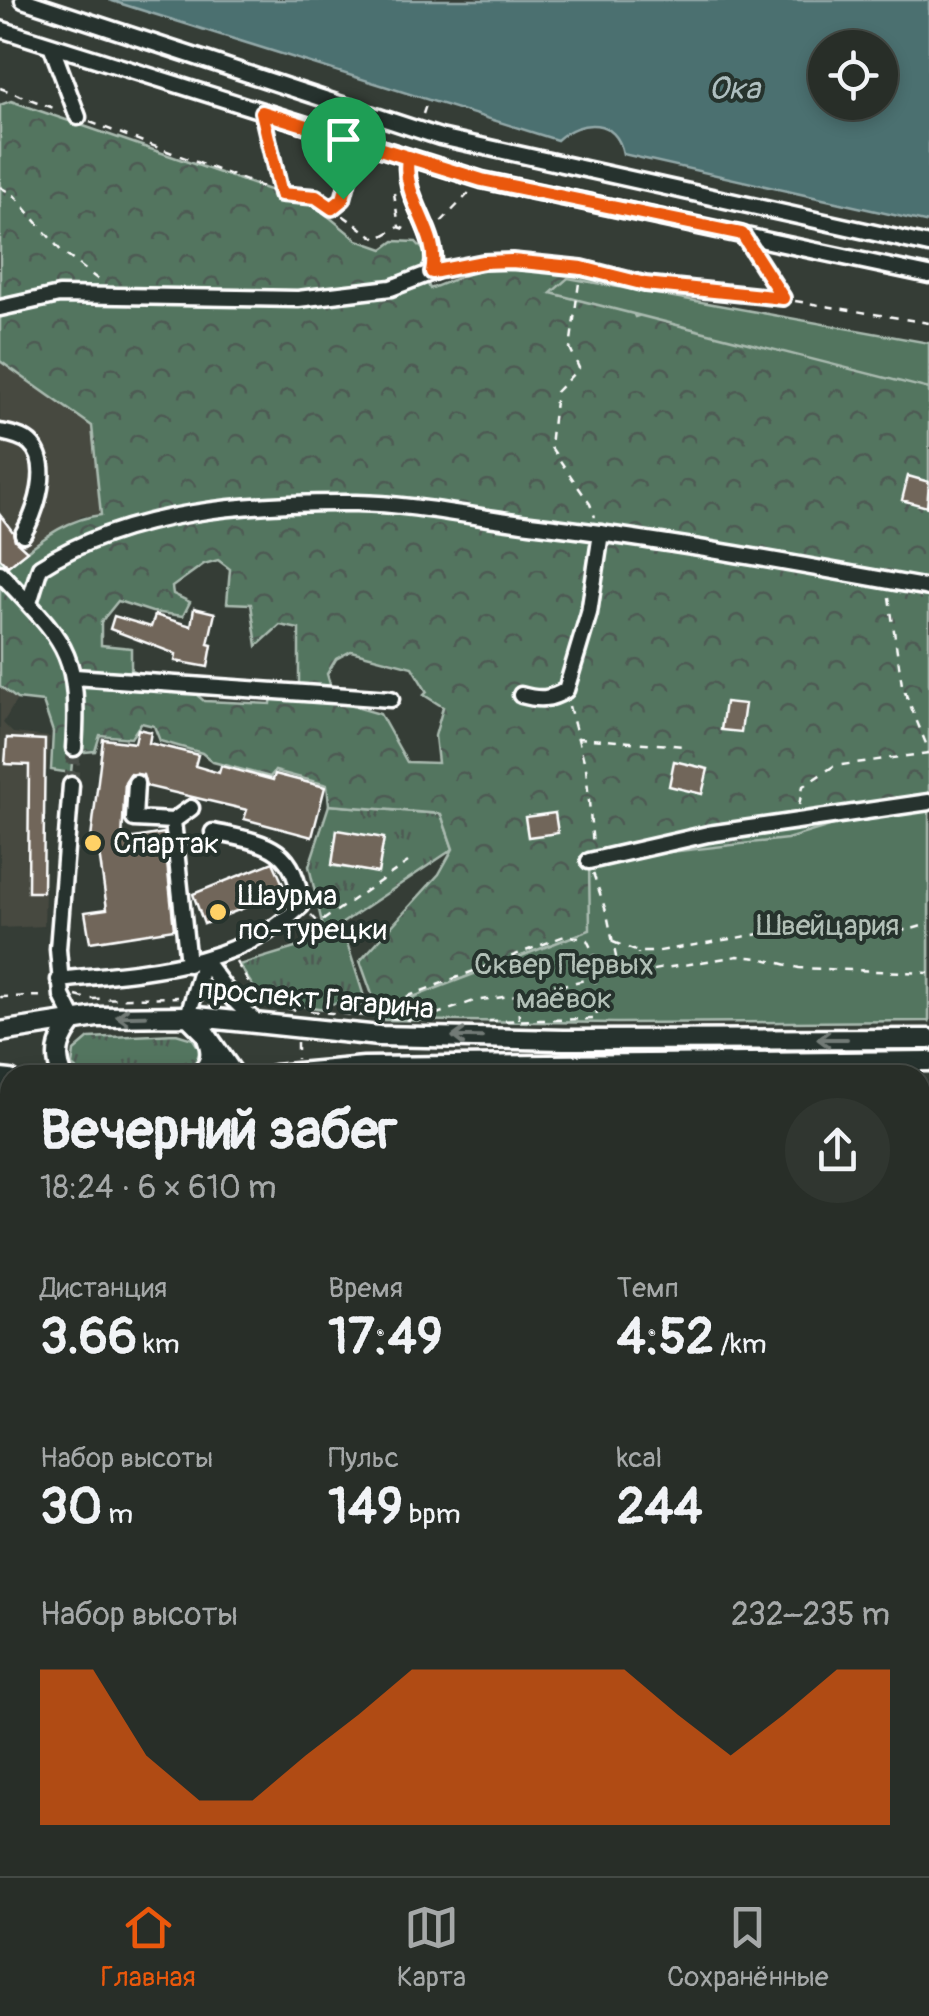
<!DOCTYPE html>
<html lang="ru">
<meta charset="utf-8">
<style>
body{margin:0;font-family:Pangolin,sans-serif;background:#303630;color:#f1f3f6;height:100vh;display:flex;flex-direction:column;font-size:38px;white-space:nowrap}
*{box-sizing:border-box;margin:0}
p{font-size:32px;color:#a5a8a8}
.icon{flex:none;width:55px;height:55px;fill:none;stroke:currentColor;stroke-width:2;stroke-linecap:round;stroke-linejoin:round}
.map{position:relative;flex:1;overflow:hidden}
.sheet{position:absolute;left:0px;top:1065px;width:930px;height:812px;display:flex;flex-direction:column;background:#282e28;border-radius:30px 30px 0 0;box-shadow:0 5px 15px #0003,0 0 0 2px #444a45}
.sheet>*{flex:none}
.tools{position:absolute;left:808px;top:30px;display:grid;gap:20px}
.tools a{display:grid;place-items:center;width:90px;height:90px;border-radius:50%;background:#282e28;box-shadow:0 5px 15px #0003,0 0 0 2px #444a45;font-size:50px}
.pin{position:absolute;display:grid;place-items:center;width:85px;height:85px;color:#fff;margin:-102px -42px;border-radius:50% 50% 50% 0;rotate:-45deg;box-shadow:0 0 10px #0007}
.pin .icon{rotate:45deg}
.round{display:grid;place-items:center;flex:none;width:105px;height:105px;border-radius:52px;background:#303630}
.head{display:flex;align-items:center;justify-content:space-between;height:170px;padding:0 40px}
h1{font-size:55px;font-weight:800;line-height:75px}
.stats{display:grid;grid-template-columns:repeat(3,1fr);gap:15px;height:170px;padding:10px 40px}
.stats div{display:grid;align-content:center}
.stats b{font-size:50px;font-weight:800}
.stats small{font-size:28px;font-weight:400}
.stats p{font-size:28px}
.chart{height:280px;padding:20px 40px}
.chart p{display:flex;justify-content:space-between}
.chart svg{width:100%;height:180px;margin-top:10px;fill:#ea580c;opacity:.7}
.tabs{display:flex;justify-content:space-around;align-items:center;height:140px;border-top:2px solid #444a45;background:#282e28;font-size:28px;color:#a5a8a8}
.tabs a{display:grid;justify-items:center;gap:5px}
.tabs .selected{color:#ea580c}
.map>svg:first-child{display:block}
.built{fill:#474941}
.grass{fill:url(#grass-tufts);stroke:#a9baaf;stroke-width:2.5;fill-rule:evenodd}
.forest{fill:url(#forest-crowns);stroke:#a9baaf;stroke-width:2.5;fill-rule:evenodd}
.park{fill:#53745f;stroke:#a9baaf;stroke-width:2.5}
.water{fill:#4b6f70;stroke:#93a9a9;stroke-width:2.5;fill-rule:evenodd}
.building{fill:#71665a;stroke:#fff;stroke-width:2.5}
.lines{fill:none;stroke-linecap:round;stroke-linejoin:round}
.minor-tunnel{stroke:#49504a;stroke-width:14;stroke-dasharray:14 7;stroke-linecap:butt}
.minor-casing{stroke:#fff;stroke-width:21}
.major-casing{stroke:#fff;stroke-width:25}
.path{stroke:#fff;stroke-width:2.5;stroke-dasharray:8 8;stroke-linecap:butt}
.minor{stroke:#26332d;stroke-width:14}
.major{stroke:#26332d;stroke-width:18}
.tram{stroke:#fff;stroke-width:2.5}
.rail{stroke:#fff;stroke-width:4;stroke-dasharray:15 8;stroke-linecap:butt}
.oneway{stroke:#727a76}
.route-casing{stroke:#fff;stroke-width:20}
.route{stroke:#ea580c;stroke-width:12}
.poi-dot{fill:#ffd166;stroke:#26332d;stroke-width:4}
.labels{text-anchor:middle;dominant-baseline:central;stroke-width:8;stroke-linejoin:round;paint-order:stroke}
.poi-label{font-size:30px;fill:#fff;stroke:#26332d;text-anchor:start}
.park-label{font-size:30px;fill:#b2c0b7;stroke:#26332d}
.street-label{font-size:30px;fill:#fff;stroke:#26332d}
.water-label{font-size:32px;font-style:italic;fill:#aebebf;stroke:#26332d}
</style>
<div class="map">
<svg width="929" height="1876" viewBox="0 0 929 1876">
<defs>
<pattern id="grass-tufts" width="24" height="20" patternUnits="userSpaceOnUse" patternTransform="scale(2.5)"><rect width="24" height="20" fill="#53745f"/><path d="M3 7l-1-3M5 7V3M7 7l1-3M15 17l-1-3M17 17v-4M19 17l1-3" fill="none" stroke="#4e5a53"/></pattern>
<pattern id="forest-crowns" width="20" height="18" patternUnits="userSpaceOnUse" patternTransform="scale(2.5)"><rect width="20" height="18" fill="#53745f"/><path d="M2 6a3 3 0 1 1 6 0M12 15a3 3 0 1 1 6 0" fill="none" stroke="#4e5a53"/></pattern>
</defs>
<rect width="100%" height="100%" fill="#353d36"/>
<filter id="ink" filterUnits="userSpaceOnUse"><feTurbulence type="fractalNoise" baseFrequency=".01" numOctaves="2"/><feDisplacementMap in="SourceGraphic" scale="20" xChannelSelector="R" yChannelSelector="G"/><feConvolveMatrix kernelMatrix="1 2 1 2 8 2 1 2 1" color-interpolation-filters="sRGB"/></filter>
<g filter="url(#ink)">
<path class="built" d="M0 361 92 426 101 516H82L7 567 0 558Z
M0 686 17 699 3 723 13 733 50 737 47 771 35 768 29 888 45 891 44 926 0 928Z"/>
<path class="grass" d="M329 805 441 814 453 849 341 924 367 1006 326 1003 325 1009 262 1000 239 965 308 944 324 932 309 866ZM337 831 383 838 378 872 332 866Z
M176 1034 193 1039 200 1050 196 1062 184 1071 79 1072 72 1066 74 1051 89 1038Z"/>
<path class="forest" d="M11 101 316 206 357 240 383 249 394 241 416 242 428 255 421 268 430 289 480 269 534 271 619 282 635 317 671 306 929 348V1021L590 930 382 1009 375 1003 360 961 439 874 453 849 441 814 329 805 327 785 275 771 270 777 213 762 202 753 160 741 154 726 141 723 131 738 100 735 95 751 73 753 71 773 51 770 53 732 43 702 17 699 0 686V558L7 566C37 544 63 519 101 515L92 426 0 361V105ZM218 560 230 569 227 603 251 604 257 646 280 625 299 629V683L272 695 271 704 204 701 184 684 161 683 131 670V648L101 645V622L118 601 152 612 183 616 190 602 173 594 172 587 204 564ZM351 651 412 667 427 692 424 695 443 707 435 736 438 763 407 762 380 714 335 701 327 674 336 659Z
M929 1180V1498H920V1201Z"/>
<path class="park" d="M568 278 929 343V389L551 293Z
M929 796V1021L617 1023 384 1020 382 1009 590 930 589 861 787 839Z
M920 1671 929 1678V1845L920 1849Z"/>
<path class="water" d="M109 0H929V223L623 154C617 118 581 118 557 140ZM825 48H880V102H825Z"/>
<path class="building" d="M908 476 929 482 927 507 902 500Z
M0 515 13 532 15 540 27 551 8 566 0 558Z
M194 608 215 613 208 644 212 645 208 667 175 661 176 654 110 629 114 616 151 627 155 615 191 626Z
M725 702 745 704 741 732 721 730Z
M138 729 151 732 149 743 198 755 195 766 219 773 221 766 273 780 275 774 325 787 312 837 244 819 247 810 146 786 143 775 130 774 125 782 122 840 164 833 174 929 90 942 85 912 107 909 98 845 90 847 103 739 135 743Z
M7 738 45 740 43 892H28L29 765 5 764Z
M674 761 708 769 702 794 669 786Z
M555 813 558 833 528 837 525 817Z
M337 830 384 838 378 873 332 865Z
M273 862 286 891 204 924 193 894Z"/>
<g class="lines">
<path class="minor-tunnel" d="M71 785 74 748"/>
<defs>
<path id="minor" d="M23 0 440 137 929 245
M0 29 482 180 929 275
M51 45 78 117
M0 308 59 295 298 299 391 288 433 272C441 232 401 199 408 159
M0 432C10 434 22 436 30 443 53 464 36 512 23 534
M0 573C63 641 81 649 74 748
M29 603 40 567C129 510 251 502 356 503 414 504 473 517 530 524 664 540 796 564 929 588
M75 677 391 699
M521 695C539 700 550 700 566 690L589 613 601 533
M136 783 134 819 173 821
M71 785 58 949 62 996 74 1020
M589 861 708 834 929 802
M204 960 232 998 255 1021
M188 964 173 821 191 808
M59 980C142 971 237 968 301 906 296 845 265 843 213 832
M188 1016 204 960
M920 1180H929
M0 1249 10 1232
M920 1397 929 1398
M0 1448 10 1445
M0 1589 10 1518
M456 1868 460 1876
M548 1876 567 1868"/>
<path id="major" d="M188 1016 205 1033 234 1075
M0 1032 97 1017 188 1016 379 1036 564 1040 929 1039
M62 1075C53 1053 60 1037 74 1020
M197 1075C212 1066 213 1053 207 1038
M275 1075 364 1067 929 1061
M0 1079 10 1080
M575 1868 580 1876"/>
</defs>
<use href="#minor" class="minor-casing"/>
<use href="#major" class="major-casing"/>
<path class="path" d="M0 88 59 110
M423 114 428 99
M90 122 281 194 316 197 377 239 399 227
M265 128 281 193
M0 187 14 195 62 252 100 281
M394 193 399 227 410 231
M332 208 343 199 355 154
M441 222 470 192
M756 253 782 297
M581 268 570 348 579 368 556 392 550 446 590 504 595 517
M447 269 483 262 544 263 581 268 645 284 783 299 929 323
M889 597 902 685 929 751
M569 706 586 768 593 846
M577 738 685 746
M799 805 803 786 834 766 929 753
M593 873 607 914 619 971
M311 915 319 923 408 862
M613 942 638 952H654L759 934 908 930 929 924
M236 962 261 1002
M637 970 638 953
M76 996 88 999 178 997
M0 997 48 996
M518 997 519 1019
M256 1002 297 1010
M310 1011 411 1020
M362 1014 567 935 587 940 594 954 595 977
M420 1020 474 1001 518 995 620 972 647 971 738 956 760 958 799 968 929 973
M489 1021 597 1019 595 977
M297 1042V1059
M0 1103H10
M920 1106H929
M0 1194 10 1174
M0 1199 10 1204
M342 1868 345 1876"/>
<use href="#minor" class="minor"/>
<use href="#major" class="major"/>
<path class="tram" d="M920 1090H929"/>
<path class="rail" d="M0 1364 10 1351"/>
</g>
<defs><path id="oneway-shaft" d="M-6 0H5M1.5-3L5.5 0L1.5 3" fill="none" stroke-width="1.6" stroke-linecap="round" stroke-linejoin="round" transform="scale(2.5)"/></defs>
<g class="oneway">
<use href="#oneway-shaft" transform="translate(131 1016) rotate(179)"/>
<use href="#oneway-shaft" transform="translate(467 1037) rotate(-179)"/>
<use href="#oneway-shaft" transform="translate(832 1039) rotate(180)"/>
</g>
</g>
<g class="lines" filter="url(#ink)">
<defs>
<path id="route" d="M343 199 358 142 408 158C401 201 441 232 432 272L483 262 512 261 582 268 645 284 783 298 742 234 482 180 262 112 281 194 316 197 332 208 343 199"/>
</defs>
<use href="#route" class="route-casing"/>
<use href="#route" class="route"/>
</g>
<g class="poi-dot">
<circle cx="93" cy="843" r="10"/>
<circle cx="218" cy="912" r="10"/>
</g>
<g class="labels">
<g class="poi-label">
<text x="113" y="843">Спартак</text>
<text x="238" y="895">Шаурма<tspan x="238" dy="34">по-турецки</tspan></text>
</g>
<g class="park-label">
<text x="828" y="925">Швейцария</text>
<text x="564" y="964">Сквер Первых<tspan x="564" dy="34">маёвок</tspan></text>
</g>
<g class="street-label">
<text transform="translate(316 999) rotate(5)">проспект Гагарина</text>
</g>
<g class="water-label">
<text x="734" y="89">Ока</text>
</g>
</g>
</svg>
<div class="tools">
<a><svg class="icon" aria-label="locate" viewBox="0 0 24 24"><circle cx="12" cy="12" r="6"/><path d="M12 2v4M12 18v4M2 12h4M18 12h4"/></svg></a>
</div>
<div class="pin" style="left:343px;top:199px;background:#1e9e55"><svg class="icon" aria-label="arrive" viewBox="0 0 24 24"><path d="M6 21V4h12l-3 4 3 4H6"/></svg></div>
<section class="sheet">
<div class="head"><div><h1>Вечерний забег</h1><p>18:24 · 6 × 610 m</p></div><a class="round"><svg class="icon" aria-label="share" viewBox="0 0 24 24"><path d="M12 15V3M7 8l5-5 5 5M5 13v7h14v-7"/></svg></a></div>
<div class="stats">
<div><p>Дистанция</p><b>3.66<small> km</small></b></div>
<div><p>Время</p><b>17:49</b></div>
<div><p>Темп</p><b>4:52<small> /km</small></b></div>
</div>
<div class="stats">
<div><p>Набор высоты</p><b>30<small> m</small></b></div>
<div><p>Пульс</p><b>149<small> bpm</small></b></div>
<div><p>kcal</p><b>244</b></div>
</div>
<div class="chart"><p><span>Набор высоты</span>232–235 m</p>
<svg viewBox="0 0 160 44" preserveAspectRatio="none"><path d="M0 44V6L10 6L20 27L30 38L40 38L50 27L60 17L70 6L80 6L90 6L100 6L110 6L120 17L130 27L140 17L150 6L160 6V44z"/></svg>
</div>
</section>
</div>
<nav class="tabs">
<a class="selected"><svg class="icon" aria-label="home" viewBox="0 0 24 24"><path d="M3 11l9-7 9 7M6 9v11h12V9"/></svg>Главная</a>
<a><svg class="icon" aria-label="map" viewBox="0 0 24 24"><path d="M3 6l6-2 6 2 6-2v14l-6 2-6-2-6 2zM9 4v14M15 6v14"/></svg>Карта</a>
<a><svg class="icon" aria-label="saved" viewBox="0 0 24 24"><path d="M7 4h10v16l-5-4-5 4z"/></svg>Сохранённые</a>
</nav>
